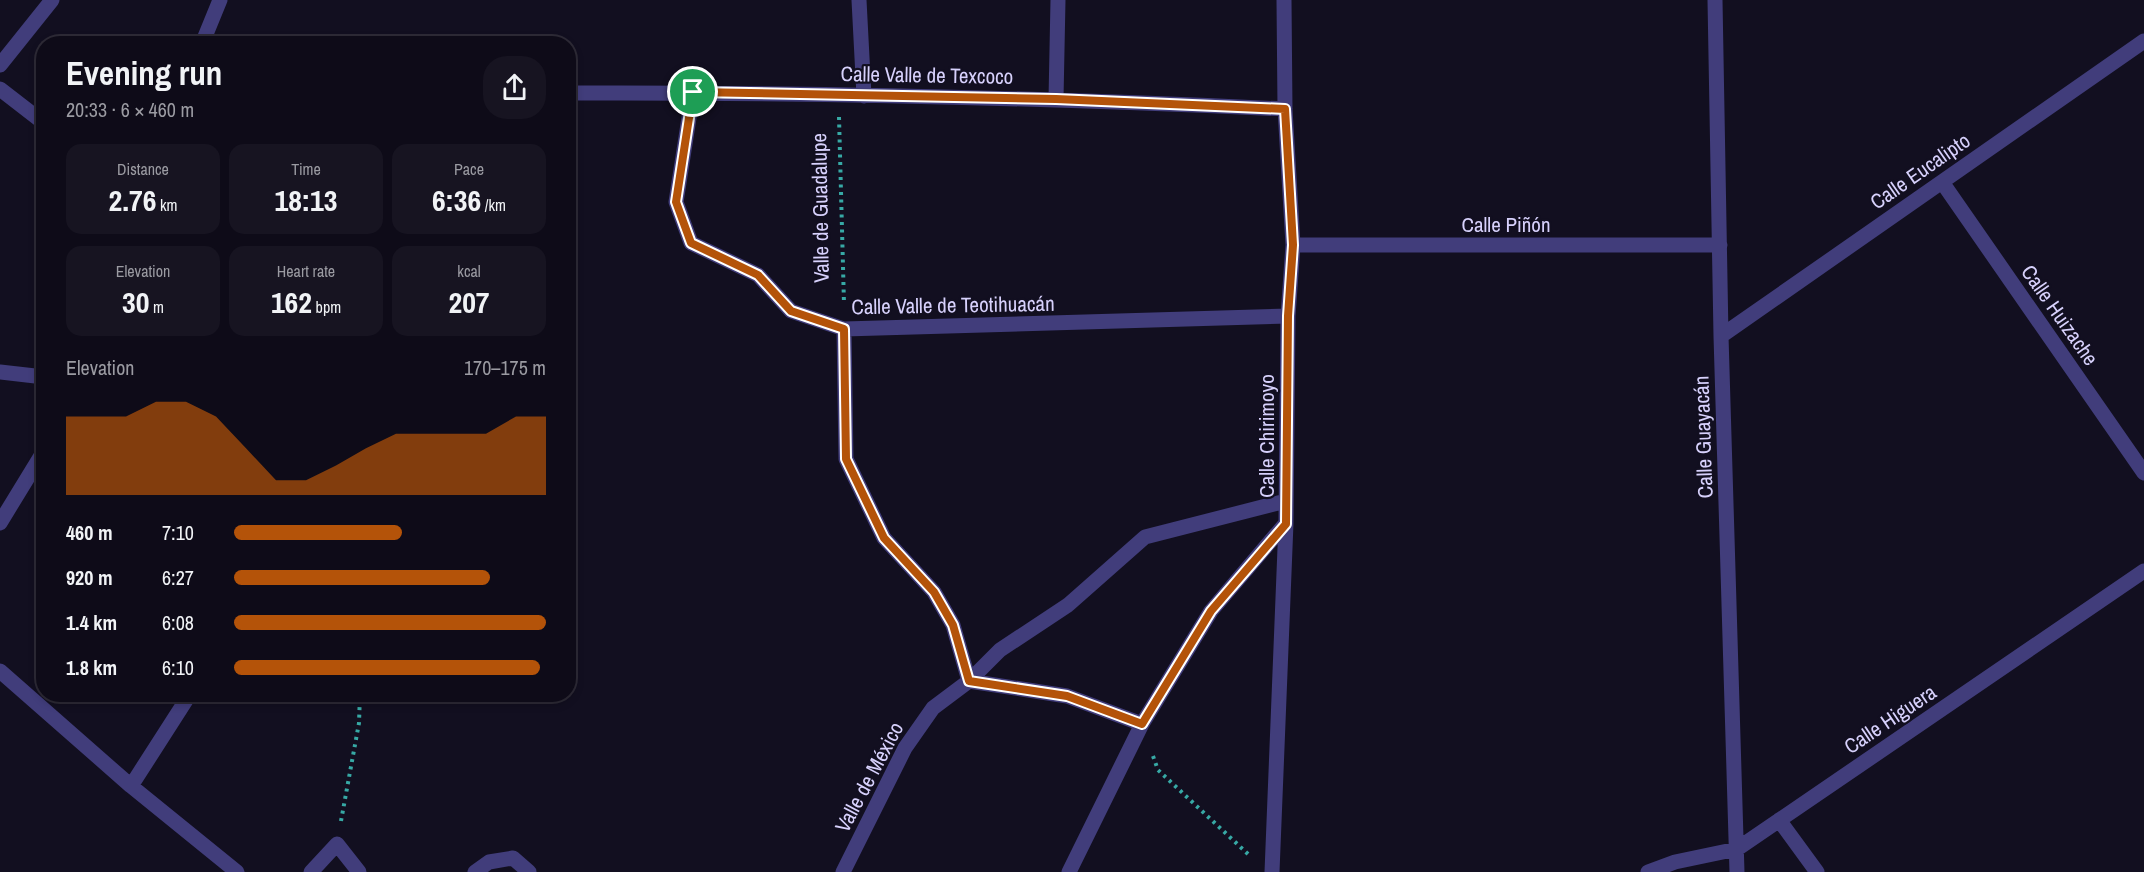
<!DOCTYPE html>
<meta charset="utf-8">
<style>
body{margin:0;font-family:"Archivo Narrow",sans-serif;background:#171421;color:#f1f3f6;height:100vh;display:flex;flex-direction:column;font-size:22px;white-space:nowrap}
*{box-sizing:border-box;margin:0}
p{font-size:20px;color:#9b9ba2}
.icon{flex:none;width:33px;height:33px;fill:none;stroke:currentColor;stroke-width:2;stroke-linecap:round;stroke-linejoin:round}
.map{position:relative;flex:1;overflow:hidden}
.side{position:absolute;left:36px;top:36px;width:540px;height:666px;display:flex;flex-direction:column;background:#0e0b18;border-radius:24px;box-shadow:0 3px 9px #0003,0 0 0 2px #2e2b37}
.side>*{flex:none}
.pin{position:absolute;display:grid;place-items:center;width:51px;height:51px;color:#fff;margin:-26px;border:3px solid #fff;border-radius:50%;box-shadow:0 2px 6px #0007}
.round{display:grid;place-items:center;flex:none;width:63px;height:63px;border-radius:24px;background:#171421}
.headline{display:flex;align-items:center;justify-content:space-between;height:102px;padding:0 30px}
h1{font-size:33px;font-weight:700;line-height:45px}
.metrics{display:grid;grid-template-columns:repeat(3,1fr);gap:9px;height:102px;padding:6px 30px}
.metrics div{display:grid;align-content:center;border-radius:15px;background:#171421;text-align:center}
.metrics b{font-size:30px;font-weight:700}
.metrics small{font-size:16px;font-weight:400}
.metrics p{font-size:16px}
.chart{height:168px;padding:12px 30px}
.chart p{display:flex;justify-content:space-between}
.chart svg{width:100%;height:108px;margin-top:6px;fill:#b45309;opacity:.7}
ul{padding:0 30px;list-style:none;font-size:20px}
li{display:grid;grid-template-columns:96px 72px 1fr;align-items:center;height:45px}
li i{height:15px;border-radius:8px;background:#b45309}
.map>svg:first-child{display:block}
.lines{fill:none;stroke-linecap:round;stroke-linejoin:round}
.path{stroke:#37a9a5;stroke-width:4;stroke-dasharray:3 4.5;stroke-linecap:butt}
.minor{stroke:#413d7b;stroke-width:15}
.route-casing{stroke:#fff;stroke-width:12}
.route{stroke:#b45309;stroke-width:8}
.labels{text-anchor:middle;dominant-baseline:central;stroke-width:4.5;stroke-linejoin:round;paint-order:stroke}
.street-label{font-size:21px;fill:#d7d1fc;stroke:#120f20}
</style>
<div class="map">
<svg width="2144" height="872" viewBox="0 0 2144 872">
<rect width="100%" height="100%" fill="#120f20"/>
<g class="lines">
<path class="path" d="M839 117 844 304
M1153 756 1158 770 1249 855
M341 821 359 723 360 694"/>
<path class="minor" d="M859 0 864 96
M1715 0 1721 336 1737 872
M202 44 220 0
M0 65 52 0
M0 89 44 123
M693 92 676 202 691 243 758 275 791 311 844 329 1288 316
M568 93C808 92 1046 98 1285 109
M1056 99 1058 0
M1942 182 2144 473
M1293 245H1720
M844 329 846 459 884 538 934 592 953 625 969 681
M1721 336 2144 41
M0 372 44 377
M0 523 44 451
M0 671 131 786 237 872
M969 681 1067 696 1142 724 1211 611 1286 523
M131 786 190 694
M1779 820 1817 872
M311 872 337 844 359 872
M475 872 489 862 513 858 529 872
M843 872 905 748 933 708 969 681 1000 650 1068 605 1145 537 1286 501
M1069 872 1142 724
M1272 872 1286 523 1288 316 1293 245 1285 109 1284 0
M1648 872 1675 862 1737 849 2144 571"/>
</g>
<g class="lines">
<defs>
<path id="route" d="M693 92 1056 99 1285 109 1293 245 1288 316 1286 524 1211 611 1142 724 1067 696 969 681 953 625 934 592 884 538 846 459 844 329 791 311 758 275 691 243 676 202Z"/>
</defs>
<use href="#route" class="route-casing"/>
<use href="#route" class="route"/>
</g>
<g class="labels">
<g class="street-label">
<text transform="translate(927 75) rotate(1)">Calle Valle de Texcoco</text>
<text transform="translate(1920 171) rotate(-35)">Calle Eucalipto</text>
<text transform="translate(820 208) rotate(-91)">Valle de Guadalupe</text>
<text x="1506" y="224">Calle Piñón</text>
<text transform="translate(953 305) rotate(-1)">Calle Valle de Teotihuacán</text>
<text transform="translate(2060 315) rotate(55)">Calle Huizache</text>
<text transform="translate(1266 436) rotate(-90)">Calle Chirimoyo</text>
<text transform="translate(1703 437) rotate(-92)">Calle Guayacán</text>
<text transform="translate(1890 719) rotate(-34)">Calle Higuera</text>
<text transform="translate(869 777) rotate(-62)">Valle de México</text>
</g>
</g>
</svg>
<div class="pin" style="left:693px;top:92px;background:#1e9e55"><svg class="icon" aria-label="arrive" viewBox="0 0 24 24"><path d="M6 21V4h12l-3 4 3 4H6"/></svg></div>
<section class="side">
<div class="headline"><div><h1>Evening run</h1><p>20:33 · 6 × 460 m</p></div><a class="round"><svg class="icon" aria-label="share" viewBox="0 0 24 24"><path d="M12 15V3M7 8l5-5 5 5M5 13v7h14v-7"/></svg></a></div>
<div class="metrics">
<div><p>Distance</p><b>2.76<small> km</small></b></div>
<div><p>Time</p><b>18:13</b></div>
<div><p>Pace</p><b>6:36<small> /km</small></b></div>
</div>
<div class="metrics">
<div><p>Elevation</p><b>30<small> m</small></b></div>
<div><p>Heart rate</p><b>162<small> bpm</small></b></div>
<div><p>kcal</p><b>207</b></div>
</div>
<div class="chart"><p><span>Elevation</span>170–175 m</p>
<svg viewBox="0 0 160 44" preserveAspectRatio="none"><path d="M0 44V12L10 12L20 12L30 6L40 6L50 12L60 25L70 38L80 38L90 32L100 25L110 19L120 19L130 19L140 19L150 12L160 12V44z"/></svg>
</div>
<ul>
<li><b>460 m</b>7:10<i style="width:54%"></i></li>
<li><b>920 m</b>6:27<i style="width:82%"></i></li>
<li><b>1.4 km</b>6:08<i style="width:100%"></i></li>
<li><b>1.8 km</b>6:10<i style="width:98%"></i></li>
</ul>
</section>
</div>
